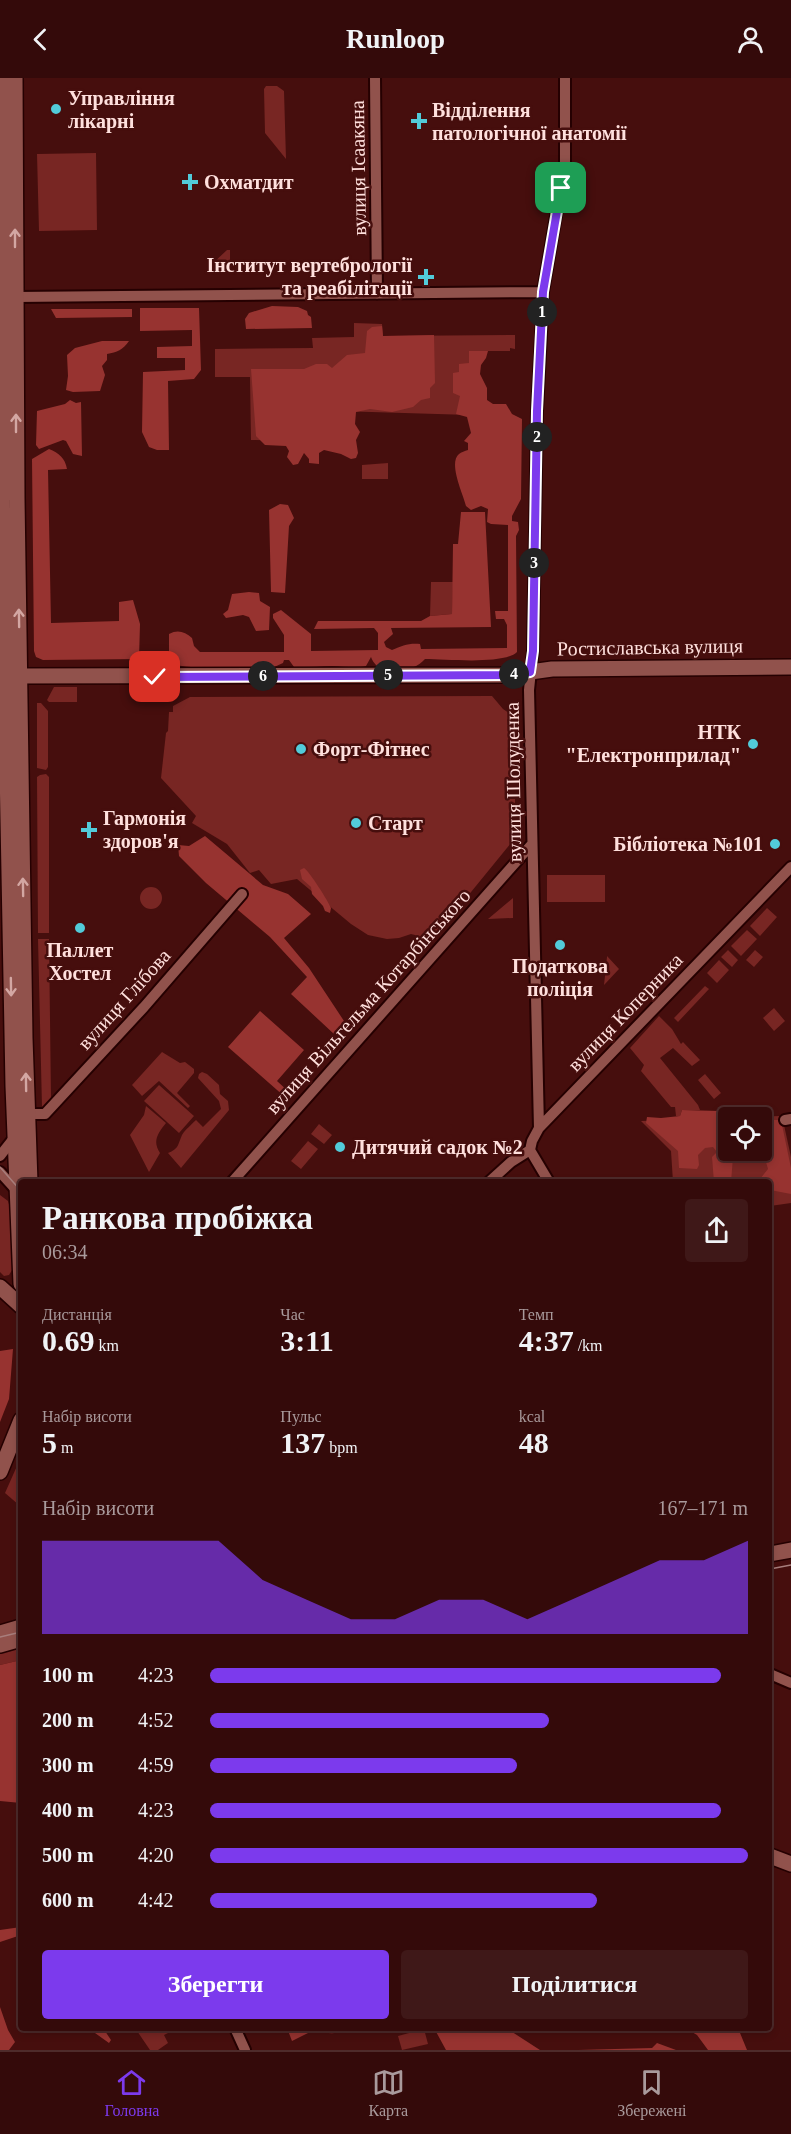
<!DOCTYPE html>
<html lang="uk">
<meta charset="utf-8">
<style>
body{margin:0;font-family:Georgia,serif;background:#3f1818;color:#f1f3f6;height:100vh;display:flex;flex-direction:column;font-size:22px;white-space:nowrap}
*{box-sizing:border-box;margin:0}
p{font-size:20px;color:#a99a9c}
.icon{flex:none;width:33px;height:33px;fill:none;stroke:currentColor;stroke-width:2;stroke-linecap:round;stroke-linejoin:round}
.map{position:relative;flex:1;overflow:hidden}
.details{position:absolute;left:18px;top:1101px;width:754px;height:852px;display:flex;flex-direction:column;background:#340a0a;border-radius:6px;box-shadow:0 3px 9px #0003,0 0 0 2px #4e2b2b}
.details>*{flex:none}
.controls{position:absolute;left:718px;top:1029px;display:grid;gap:12px}
.controls a{display:grid;place-items:center;width:54px;height:54px;border-radius:6px;background:#340a0a;box-shadow:0 3px 9px #0003,0 0 0 2px #4e2b2b;font-size:30px}
.pin{position:absolute;display:grid;place-items:center;width:51px;height:51px;color:#fff;margin:-26px;border-radius:12px;box-shadow:0 3px 9px #0006}
.km{position:absolute;width:30px;height:30px;margin:-15px;border-radius:50%;background:#222;color:#fff;font-size:16px;line-height:30px;text-align:center}
.round{display:grid;place-items:center;flex:none;width:63px;height:63px;border-radius:6px;background:#3f1818}
.overview{display:flex;align-items:center;justify-content:space-between;height:102px;padding:0 24px}
h1{font-size:33px;font-weight:600;line-height:45px}
.stats{display:grid;grid-template-columns:repeat(3,1fr);gap:9px;height:102px;padding:6px 24px}
.stats div{display:grid;align-content:center}
.stats b{font-size:30px;font-weight:600}
.stats small{font-size:16px;font-weight:400}
.stats p{font-size:16px}
.chart{height:168px;padding:12px 24px}
.chart p{display:flex;justify-content:space-between}
.chart svg{width:100%;height:108px;margin-top:6px;fill:#7c3aed;opacity:.7}
.primary-button{display:flex;gap:12px;margin-top:auto;padding:12px 24px}
.primary-button a{flex:1;height:69px;border-radius:6px;background:#7c3aed;color:#fff;font-size:24px;font-weight:600;line-height:69px;text-align:center}
.primary-button a+a{background:#3f1818;color:#f1f3f6}
ul{padding:0 24px;list-style:none;font-size:20px}
li{display:grid;grid-template-columns:96px 72px 1fr;align-items:center;height:45px}
li i{height:15px;border-radius:8px;background:#7c3aed}
header{display:flex;justify-content:space-between;align-items:center;height:78px;padding:0 24px;background:#340a0a;font-size:27px;font-weight:600}
.tabs{display:flex;justify-content:space-around;align-items:center;height:84px;border-top:2px solid #4e2b2b;background:#340a0a;font-size:16px;color:#a99a9c}
.tabs a{display:grid;justify-items:center;gap:3px}
.tabs .on{color:#7c3aed}
.map>svg:first-child{display:block}
.green{fill:#782623}
.forest{fill:#973330}
.lines{fill:none;stroke-linecap:round;stroke-linejoin:round}
.street-casing{stroke:#250001;stroke-width:14}
.secondary-casing{stroke:#250001;stroke-width:18}
.street{stroke:#91524c;stroke-width:10}
.secondary{stroke:#91524c;stroke-width:15}
.tram{stroke:#a87e7c;stroke-width:1.5}
.oneway{stroke:#d3a7a3}
.route-casing{stroke:#fff;stroke-width:12}
.route{stroke:#7c3aed;stroke-width:8}
.poi-dot{fill:#52cbd9;stroke:#460e0d;stroke-width:2}
.labels{text-anchor:middle;dominant-baseline:central;stroke-width:5;stroke-linejoin:round;paint-order:stroke}
.poi-label{font-size:20px;font-weight:bold;fill:#ffe0dd;stroke:#460e0d;text-anchor:start}
.street-label{font-size:20px;fill:#ffe0dd;stroke:#460e0d}
</style>
<header><svg class="icon" aria-label="back" viewBox="0 0 24 24"><path d="M15 5l-7 7 7 7"/></svg>Runloop<svg class="icon" aria-label="person" viewBox="0 0 24 24"><circle cx="12" cy="8" r="4"/><path d="M4 21q1-7 8-7t8 7"/></svg></header>
<div class="map">
<svg width="791" height="1972" viewBox="0 0 791 1972">
<rect width="100%" height="100%" fill="#460e0d"/>
<path class="green" d="M266 8H277L284 13 286 81 265 55 264 11Z
M96 75 97 152 39 153 37 76Z
M227 172H230V189H212V186Z
M354 245 382 246 383 258 515 257V271L510 270V273H469L470 337 338 333 337 363 251 362 250 299H215V271L313 270 312 260 354 259Z
M388 385V401H362V387Z
M431 504H453L452 536 430 538Z
M54 609H77V624H49L47 622Z
M492 618 503 631 515 639V760L427 868 415 857 411 856 399 860 387 861 368 857 351 846 297 801 271 806 259 792 250 795 227 766 192 745 196 738 161 700 166 655 168 653 169 634H173V628L190 619Z
M37 625H41L48 633V689L46 692 37 690Z
M46 696 49 699V855H38L37 699 40 697Z
M547 797H605V824H547Z
M140 820a11 11 0 1 1 22 0a11 11 0 1 1-22 0Z
M513 820V840L488 841Z
M767 830 777 839 760 858 750 848Z
M747 852 757 861 741 878 731 868Z
M38 861H49L51 1021 45 1028 42 1029Z
M728 872 738 882 732 889 721 879Z
M755 872 763 879 754 889 746 882Z
M607 878 619 891 604 907 607 879Z
M719 882 729 892 717 905 707 895Z
M705 908 709 911 678 944 674 940Z
M774 930 785 943 774 953 763 940Z
M659 938 672 951 681 966 683 964 700 982 692 988 673 970 660 980 698 1027 700 1032H682L680 1038H676L675 1029H671L641 993 644 987 630 970Z
M162 974 180 985 185 984 194 991V995L177 1015 190 1028 188 1030 159 1003 142 1018 132 1007Z
M202 994 207 996 219 1007 220 1016 228 1023 229 1032 181 1090 168 1075C179 1071 178 1066 182 1057 185 1052 192 1046 196 1042L203 1049 221 1031 219 1023 198 1000 199 996Z
M705 996 721 1015 714 1021 698 1002Z
M159 1007 194 1038 179 1055 144 1023Z
M146 1028 166 1045C158 1055 152 1063 160 1075L149 1094 130 1057 144 1037Z
M782 1038 791 1079V1125L770 1128V1104H673L671 1073 641 1043 729 1040V1072H762V1040L731 1039Z
M319 1046 332 1057 324 1066 311 1056Z
M308 1063 318 1071 301 1091 291 1083Z
M0 1117 8 1123 11 1133 14 1189 9 1197 4 1198 0 1194Z
M21 1379V1423L19 1427 5 1415Z
M21 1568V1582L0 1587V1574Z
M135 1950H178L164 1957 168 1965 158 1972H150Z
M424 1951 428 1966 402 1972 398 1958Z"/>
<path class="forest" d="M272 228 298 229 307 233 308 237 311 239 312 250 246 251 245 241 249 235Z
M140 230H199L201 292 194 301 168 303 169 372H157L149 369 142 354 143 294 185 292V280H157V269L192 268V252L140 253Z
M51 231H132V239L56 240Z
M382 248 383 258 434 257 435 305 430 310V320L421 322 413 329 392 334 370 331 356 334 355 346 360 354 356 362 358 375 356 380 351 381 341 376 324 372 319 375V386L309 385V381L304 375 298 386 293 387 287 379 289 373 286 368 265 367 256 358 251 291H304L316 286H327L332 290 347 277 365 275 367 253 372 249Z
M102 263H129C123 272 117 274 107 276V282L102 288 105 297 100 313 73 314 66 312 68 298 67 277 75 270Z
M469 273H488L486 280 481 287 480 296 487 310V322L493 326H506L512 336 522 341 521 421 512 438V443L518 444 519 452 516 458 517 574C504 587 446 581 425 581 415 593 390 597 376 587 374 585 372 582 371 579L366 588C354 591 344 588 332 588 319 588 307 590 294 589L289 582H284L283 585 272 590C235 590 183 594 149 580V574H169V556C178 551 185 554 192 560L194 568 200 574H284V557L273 540V536L281 532 311 556V573L378 572V555L374 550 314 551 318 543H421L430 538 452 536 453 466H458L461 434H485L491 549 391 550 393 556 384 564 386 569 392 572C402 568 408 565 420 566L421 571 507 570V547L504 541H496L495 533H508V447L491 446 487 444 488 431 481 428 471 432 466 428C463 416 448 385 459 376 461 374 465 373 468 372V365L464 363 471 355 467 339 456 336 460 318 453 315V295L459 294V286L469 285Z
M70 322 76 325 81 324 82 378 73 376 66 363 63 362 39 371 36 367 37 333 65 326Z
M49 371C59 375 65 380 67 391L48 392 51 545 119 543V524L133 522 140 546 139 581 43 582 36 579 34 573 32 381Z
M280 426 288 427 294 440 289 448 285 515 271 514 269 432Z
M249 514 259 515 260 523 270 529 269 552 256 553 249 539 243 537 226 540 223 536 228 532 232 516Z
M205 758 263 807 288 816 311 836 284 860 309 890 344 943 334 956 291 916 307 899 270 859 206 805 179 778 178 767 189 768Z
M304 790C310 794 328 823 331 830L330 835 325 833 323 828 312 816 311 809 302 801 300 792Z
M260 933 304 972 277 1003 289 1014 285 1019 228 969Z
M682 1032 720 1033 722 1044H729V1072H762V1042H781L791 1090V1116L770 1112V1104H761L760 1101 768 1091 766 1084C754 1085 744 1078 733 1079L731 1104H714L712 1079 717 1074 713 1069 705 1070 698 1077 699 1087 697 1091 679 1090 678 1073 646 1045 647 1039 661 1040 680 1038Z
M13 1271 9 1321 0 1344V1273Z
M21 1582V1725L0 1723V1587Z
M21 1849V1857L0 1864V1852Z
M0 1929 8 1952 15 1964 9 1972H0Z
M88 1950H103L111 1962 109 1965Z
M287 1950H333L334 1953 356 1950C343 1953 329 1960 318 1950L292 1963Z
M434 1950H506L540 1972H446Z
M692 1950H738L747 1972H708L697 1957 692 1954Z
M657 1965 676 1972H578L652 1970Z"/>
<g class="lines">
<defs>
<path id="street" d="M375 0 377 216
M15 219 543 214
M27 1036H45L144 929 242 816
M785 1042 791 1041
M539 1050 529 612 533 573 537 333 542 239 543 214 565 85V0
M530 1072 549 1104
M0 1078 14 1060
M0 1094 18 1114
M232 1104 532 766
M489 1104 511 1084 530 1072 532 1063 539 1050 791 789
M770 1596 791 1605
M235 1950 245 1972"/>
<path id="secondary" d="M2 0V423L13 1008 21 1206
M15 0 17 420 25 960 30 1104
M11 598 509 597 552 591 791 589
M0 1209 21 1228
M0 1394 21 1342
M770 1476 791 1472
M0 1555 21 1549
M0 1567 21 1561
M770 1778 791 1786"/>
</defs>
<use href="#street" class="street-casing"/>
<use href="#secondary" class="secondary-casing"/>
<use href="#street" class="street"/>
<use href="#secondary" class="secondary"/>
<path class="tram" d="M0 1089 21 1113
M770 1491 791 1487
M0 1559 21 1554"/>
</g>
<defs><path id="oneway-shaft" d="M-6 0H5M1.5-3L5.5 0L1.5 3" fill="none" stroke-width="1.6" stroke-linecap="round" stroke-linejoin="round" transform="scale(1.5)"/></defs>
<g class="oneway">
<use href="#oneway-shaft" transform="translate(15 160) rotate(-90)"/>
<use href="#oneway-shaft" transform="translate(16 345) rotate(-90)"/>
<use href="#oneway-shaft" transform="translate(19 540) rotate(-91)"/>
<use href="#oneway-shaft" transform="translate(23 809) rotate(-91)"/>
<use href="#oneway-shaft" transform="translate(11 909) rotate(89)"/>
<use href="#oneway-shaft" transform="translate(26 1004) rotate(-91)"/>
</g>
<g class="lines">
<defs>
<path id="route" d="M155 599 509 597 530 594 533 573 537 333 543 214 561 110"/>
</defs>
<use href="#route" class="route-casing"/>
<use href="#route" class="route"/>
</g>
<g class="poi-dot">
<circle cx="56" cy="31" r="6"/>
<path d="M416 34h6v6h6v6h-6v6h-6v-6h-6v-6h6z"/>
<path d="M187 95h6v6h6v6h-6v6h-6v-6h-6v-6h6z"/>
<path d="M423 190h6v6h6v6h-6v6h-6v-6h-6v-6h6z"/>
<circle cx="753" cy="666" r="6"/>
<circle cx="301" cy="671" r="6"/>
<circle cx="356" cy="745" r="6"/>
<path d="M86 743h6v6h6v6h-6v6h-6v-6h-6v-6h6z"/>
<circle cx="775" cy="766" r="6"/>
<circle cx="80" cy="850" r="6"/>
<circle cx="560" cy="867" r="6"/>
<circle cx="340" cy="1069" r="6"/>
</g>
<g class="labels">
<g class="poi-label">
<text x="68" y="20">Управління<tspan x="68" dy="23">лікарні</tspan></text>
<text x="432" y="32">Відділення<tspan x="432" dy="23">патологічної анатомії</tspan></text>
<text x="204" y="104">Охматдит</text>
<text x="412" y="187" text-anchor="end">Інститут вертебрології<tspan x="412" dy="23">та реабілітації</tspan></text>
<text x="741" y="654" text-anchor="end">НТК<tspan x="741" dy="23">"Електронприлад"</tspan></text>
<text x="313" y="671">Форт-Фітнес</text>
<text x="103" y="740">Гармонія<tspan x="103" dy="23">здоров'я</tspan></text>
<text x="368" y="745">Старт</text>
<text x="763" y="766" text-anchor="end">Бібліотека №101</text>
<text x="80" y="872" text-anchor="middle">Паллет<tspan x="80" dy="23">Хостел</tspan></text>
<text x="560" y="888" text-anchor="middle">Податкова<tspan x="560" dy="23">поліція</tspan></text>
<text x="352" y="1069">Дитячий садок №2</text>
</g>
<g class="street-label">
<text transform="translate(358 90) rotate(-91)">вулиця Ісаакяна</text>
<text transform="translate(650 569) rotate(-1)">Ростиславська вулиця</text>
<text transform="translate(513 704) rotate(-91)">вулиця Шолуденка</text>
<text transform="translate(124 921) rotate(-48)">вулиця Глібова</text>
<text transform="translate(368 923) rotate(-48)">вулиця Вільгельма Котарбінського</text>
<text transform="translate(625 934) rotate(-46)">вулиця Коперника</text>
</g>
</g>
</svg>
<div class="controls">
<a><svg class="icon" aria-label="locate" viewBox="0 0 24 24"><circle cx="12" cy="12" r="6"/><path d="M12 2v4M12 18v4M2 12h4M18 12h4"/></svg></a>
</div>
<div class="pin" style="left:561px;top:110px;background:#1e9e55"><svg class="icon" aria-label="arrive" viewBox="0 0 24 24"><path d="M6 21V4h12l-3 4 3 4H6"/></svg></div>
<div class="pin" style="left:155px;top:599px;background:#d93025"><svg class="icon" aria-label="check" viewBox="0 0 24 24"><path d="M5 12l5 5 9-10"/></svg></div>
<b class="km" style="left:542px;top:234px">1</b>
<b class="km" style="left:537px;top:359px">2</b>
<b class="km" style="left:534px;top:485px">3</b>
<b class="km" style="left:514px;top:596px">4</b>
<b class="km" style="left:388px;top:597px">5</b>
<b class="km" style="left:263px;top:598px">6</b>
<section class="details">
<div class="overview"><div><h1>Ранкова пробіжка</h1><p>06:34</p></div><a class="round"><svg class="icon" aria-label="share" viewBox="0 0 24 24"><path d="M12 15V3M7 8l5-5 5 5M5 13v7h14v-7"/></svg></a></div>
<div class="stats">
<div><p>Дистанція</p><b>0.69<small> km</small></b></div>
<div><p>Час</p><b>3:11</b></div>
<div><p>Темп</p><b>4:37<small> /km</small></b></div>
</div>
<div class="stats">
<div><p>Набір висоти</p><b>5<small> m</small></b></div>
<div><p>Пульс</p><b>137<small> bpm</small></b></div>
<div><p>kcal</p><b>48</b></div>
</div>
<div class="chart"><p><span>Набір висоти</span>167–171 m</p>
<svg viewBox="0 0 160 44" preserveAspectRatio="none"><path d="M0 44V6L10 6L20 6L30 6L40 6L50 22L60 30L70 38L80 38L90 30L100 30L110 38L120 30L130 22L140 14L150 14L160 6V44z"/></svg>
</div>
<ul>
<li><b>100 m</b>4:23<i style="width:95%"></i></li>
<li><b>200 m</b>4:52<i style="width:63%"></i></li>
<li><b>300 m</b>4:59<i style="width:57%"></i></li>
<li><b>400 m</b>4:23<i style="width:95%"></i></li>
<li><b>500 m</b>4:20<i style="width:100%"></i></li>
<li><b>600 m</b>4:42<i style="width:72%"></i></li>
</ul>
<div class="primary-button"><a>Зберегти</a><a>Поділитися</a></div>
</section>
</div>
<nav class="tabs">
<a class="on"><svg class="icon" aria-label="home" viewBox="0 0 24 24"><path d="M3 11l9-7 9 7M6 9v11h12V9"/></svg>Головна</a>
<a><svg class="icon" aria-label="map" viewBox="0 0 24 24"><path d="M3 6l6-2 6 2 6-2v14l-6 2-6-2-6 2zM9 4v14M15 6v14"/></svg>Карта</a>
<a><svg class="icon" aria-label="saved" viewBox="0 0 24 24"><path d="M7 4h10v16l-5-4-5 4z"/></svg>Збережені</a>
</nav>
